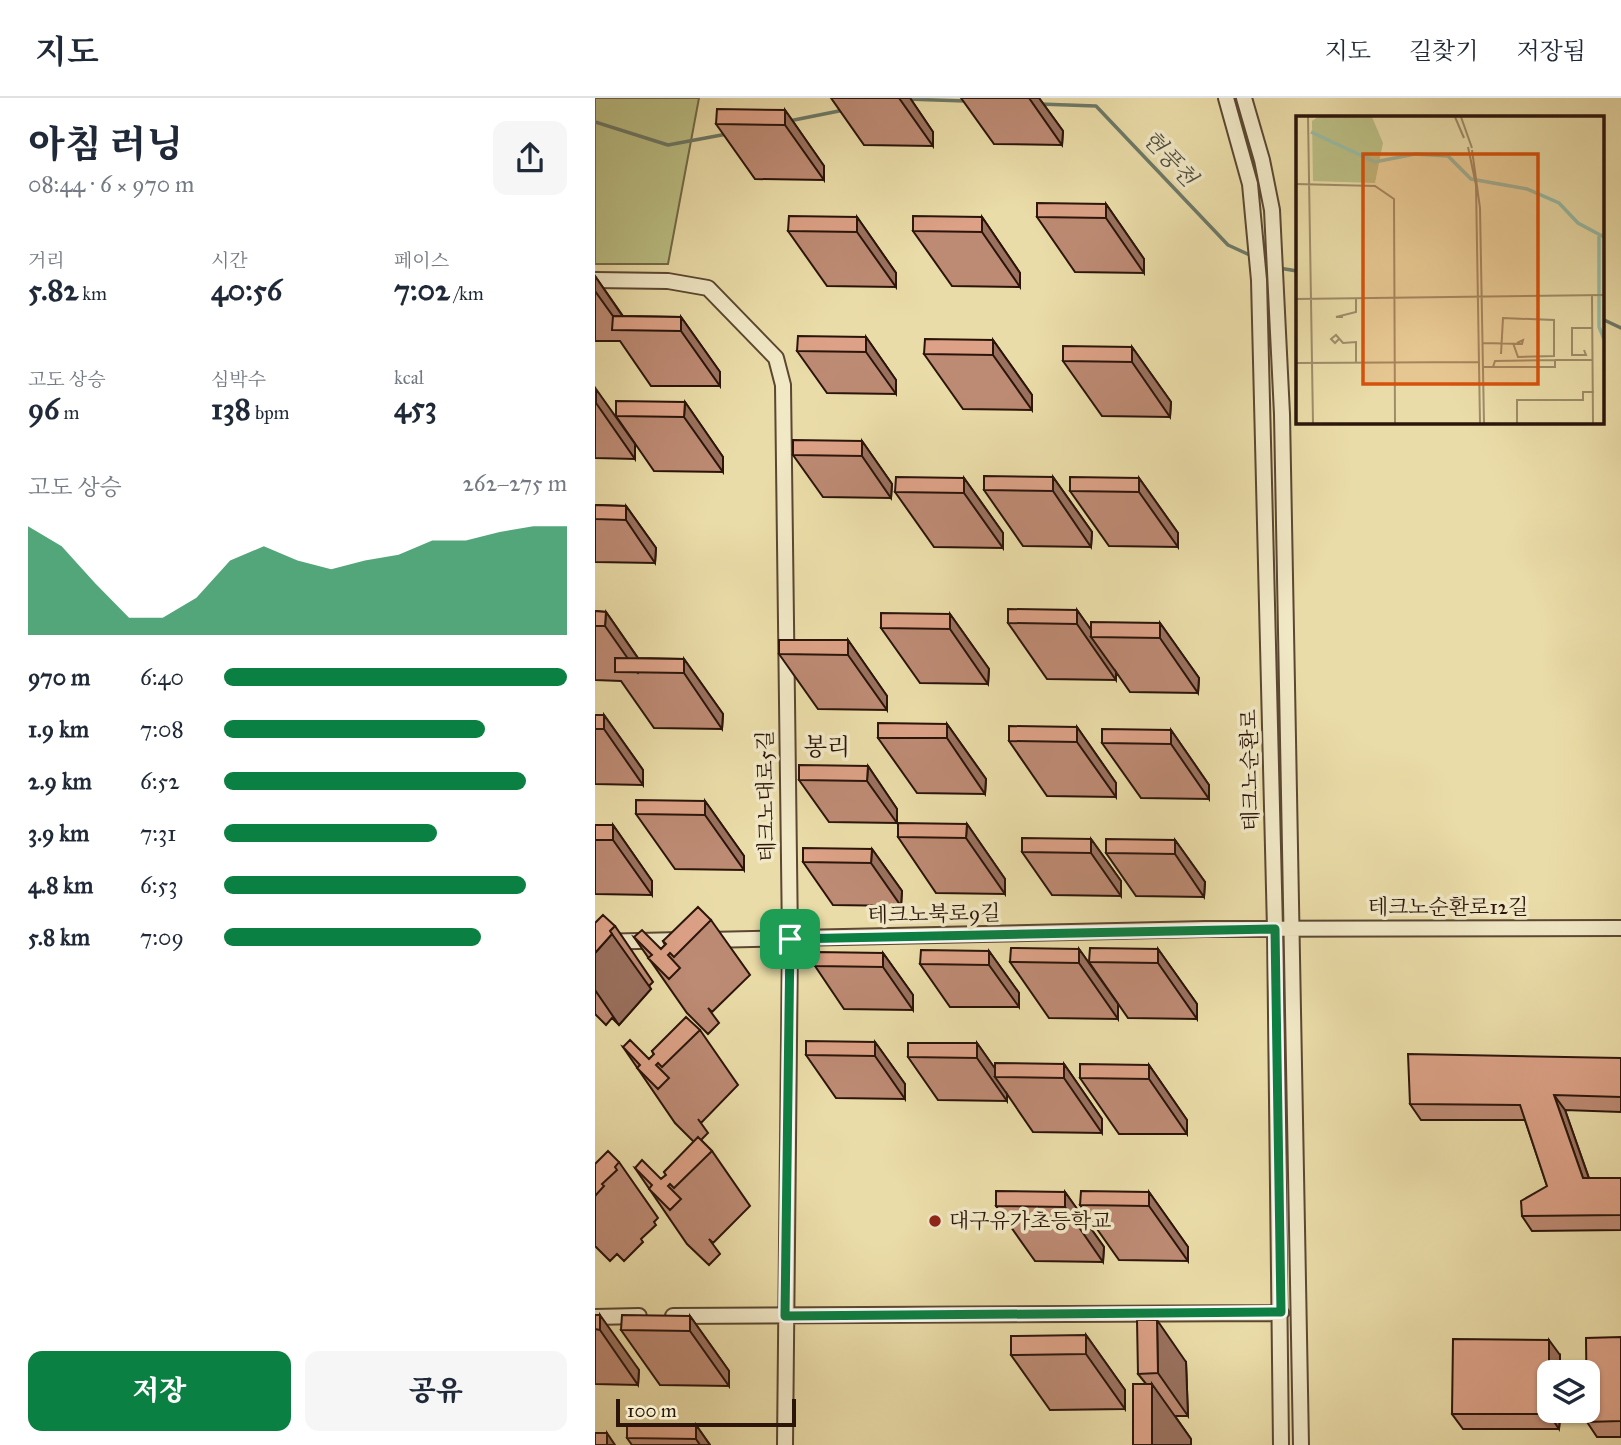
<!DOCTYPE html>
<html lang="ko">
<meta charset="utf-8">
<style>
body{margin:0;font-family:"IM FELL Great Primer","Noto Serif KR",serif;background:#f6f6f7;color:#1f2937;height:100vh;display:flex;flex-direction:column;font-size:26px;white-space:nowrap}
*{box-sizing:border-box;margin:0}
p{font-size:23px;color:#747a83}
.icon{flex:none;width:38px;height:38px;fill:none;stroke:currentColor;stroke-width:2;stroke-linecap:round;stroke-linejoin:round}
.map{position:relative;flex:1;overflow:hidden}
.panel{display:flex;flex-direction:column;background:#fff;width:595px}
.panel>*{flex:none}
.tools{position:absolute;left:942px;top:1262px;display:grid;gap:14px}
.tools a{display:grid;place-items:center;width:63px;height:63px;border-radius:14px;background:#fff;box-shadow:0 2px 5px #0004;font-size:35px}
.scale{position:absolute;left:21px;bottom:18px;width:180px;box-sizing:border-box;padding-left:7px;border:4px solid #2b150b;border-top:0;font-size:19px;line-height:24px;white-space:nowrap;color:#2b150b;-webkit-text-stroke:5px #f1e8c6;paint-order:stroke}
.pin{position:absolute;display:grid;place-items:center;width:60px;height:60px;color:#fff;margin:-30px;border-radius:14px;box-shadow:0 4px 10px #0006}
.round{display:grid;place-items:center;flex:none;width:74px;height:74px;border-radius:14px;background:#f6f6f7}
.summary{display:flex;align-items:center;justify-content:space-between;height:119px;padding:0 28px}
h1{font-size:38px;font-weight:800;line-height:52px}
.metrics{display:grid;grid-template-columns:repeat(3,1fr);gap:10px;height:119px;padding:7px 28px}
.metrics div{display:grid;align-content:center}
.metrics b{font-size:30px;font-weight:800}
.metrics small{font-size:19px;font-weight:400}
.metrics p{font-size:19px}
.chart{height:196px;padding:14px 28px}
.chart p{display:flex;justify-content:space-between}
.chart svg{width:100%;height:126px;margin-top:7px;fill:#0b8043;opacity:.7}
.action{display:flex;gap:14px;margin-top:auto;padding:14px 28px}
.action a{flex:1;height:80px;border-radius:14px;background:#0b8043;color:#fff;font-size:28px;font-weight:800;line-height:80px;text-align:center}
.action a+a{background:#f6f6f7;color:#1f2937}
ul{padding:0 28px;list-style:none;font-size:23px}
li{display:grid;grid-template-columns:112px 84px 1fr;align-items:center;height:52px}
li i{height:18px;border-radius:9px;background:#0b8043}
header{display:flex;align-items:center;gap:42px;box-sizing:border-box;height:98px;padding:0 35px;background:#fff;border-bottom:2px solid #e0e1e3}
header strong{font-size:33px}
nav{display:flex;gap:38px;margin-inline-start:auto;font-size:24px}
main{display:flex;flex:1;min-height:0}
.map>svg:first-child{display:block}
.green{fill:#bbbf84;stroke:#736a48;stroke-width:2}
.lines{fill:none;stroke-linecap:round;stroke-linejoin:round}
.stream{stroke:#6c7968;stroke-width:3.5}
.minor-casing{stroke:#5b4732;stroke-width:18}
.minor{stroke:#f1e8c6;stroke-width:14}
.wall{fill:#bd8a73;stroke:#2b150b;stroke-width:2}
.shaded-wall{fill:#9a715e;stroke:#2b150b;stroke-width:2}
.building{fill:#dca186;stroke:#2b150b;stroke-width:2}
.route-casing{stroke:#fff;stroke-width:14}
.route{stroke:#0b8043;stroke-width:9}
.poi-dot{fill:#8f2418;stroke:#f1e8c6;stroke-width:2.5}
.labels{text-anchor:middle;dominant-baseline:central;stroke-width:7;stroke-linejoin:round;paint-order:stroke}
.street-label{font-size:21px;fill:#2b150b;stroke:#f1e8c6}
.poi-label{font-size:21px;fill:#2b150b;stroke:#f1e8c6;text-anchor:start}
.water-label{font-size:23px;font-style:italic;fill:#514f41;stroke:#f1e8c6}
.quarter-label{font-size:24px;fill:#2b150b;stroke:#f1e8c6}
.inset-river{fill:none;stroke:#98bca6;stroke-width:3.5}
.inset-road{fill:none;stroke:#9e8c69;stroke-width:2}
.view{fill:#d5520c;fill-opacity:0.15;stroke:#d5520c;stroke-width:3.5}
.inset-edge{fill:none;stroke:#2b150b;stroke-width:3.5}
</style>
<header>
<strong>지도</strong>
<nav><a>지도</a><a>길찾기</a><a>저장됨</a></nav>
</header>
<main>
<section class="panel">
<div class="summary"><div><h1>아침 러닝</h1><p>08:44 · 6 × 970 m</p></div><a class="round"><svg class="icon" aria-label="share" viewBox="0 0 24 24"><path d="M12 15V3M7 8l5-5 5 5M5 13v7h14v-7"/></svg></a></div>
<div class="metrics">
<div><p>거리</p><b>5.82<small> km</small></b></div>
<div><p>시간</p><b>40:56</b></div>
<div><p>페이스</p><b>7:02<small> /km</small></b></div>
</div>
<div class="metrics">
<div><p>고도 상승</p><b>96<small> m</small></b></div>
<div><p>심박수</p><b>138<small> bpm</small></b></div>
<div><p>kcal</p><b>453</b></div>
</div>
<div class="chart"><p><span>고도 상승</span>262–275 m</p>
<svg viewBox="0 0 160 44" preserveAspectRatio="none"><path d="M0 44V6L10 13L20 26L30 38L40 38L50 31L60 18L70 13L80 18L90 21L100 18L110 16L120 11L130 11L140 8L150 6L160 6V44z"/></svg>
</div>
<ul>
<li><b>970 m</b>6:40<i style="width:100%"></i></li>
<li><b>1.9 km</b>7:08<i style="width:76%"></i></li>
<li><b>2.9 km</b>6:52<i style="width:88%"></i></li>
<li><b>3.9 km</b>7:31<i style="width:62%"></i></li>
<li><b>4.8 km</b>6:53<i style="width:88%"></i></li>
<li><b>5.8 km</b>7:09<i style="width:75%"></i></li>
</ul>
<div class="action"><a>저장</a><a>공유</a></div>
</section>
<div class="map">
<svg width="1026" height="1347" viewBox="0 0 1026 1347">
<rect width="100%" height="100%" fill="#eadca8"/>
<filter id="stains"><feTurbulence type="fractalNoise" baseFrequency=".00286" numOctaves="4"/><feColorMatrix values="0 0 0 0 .2 0 0 0 0 .09 0 0 0 0 .02 0 0 0 .5 -.17"/></filter>
<radialGradient id="worn" r=".72"><stop offset=".6" stop-color="#630" stop-opacity="0"/><stop offset="1" stop-color="#630" stop-opacity=".3"/></radialGradient>
<path class="green" d="M0 0H104L73 166H0Z"/>
<g class="lines">
<path class="stream" d="M311 1 370 3
M444 6 501 8 633 147 657 158
M194 23 249 12
M0 24 73 47 132 36
M684 170 702 173
M1007 221 1026 230"/>
<defs>
<path id="minor" d="M631 0 655 86 664 182 680 831 686 1347
M649 0 667 62 677 112 687 316 706 1347
M0 182 73 183 113 190 181 260 188 287 195 841 190 1347
M113 842 610 831 1026 830
M0 844 86 842
M78 1218 686 1215
M0 1219 44 1218"/>
</defs>
<use href="#minor" class="minor-casing"/>
<use href="#minor" class="minor"/>
</g>
<path class="wall" d="M236 0H315L338 34V48L269 47Z
M366 0H444L468 33 467 47 399 46Z
M190 12 229 68V82L160 81 121 26Z
M511 106 549 161V175L480 174 442 119Z
M262 119 301 175V189L232 188 193 133Z
M387 119 425 175V189L357 188 318 133Z
M0 178 28 218 86 219 125 274V288H56L25 243H0Z
M271 239 301 282V296L232 295 202 253Z
M398 242 437 297V312L368 311 329 256Z
M537 249 576 304 575 319 507 318 468 263Z
M0 291 40 346V361L0 360Z
M90 304 128 359V374L59 373 21 318Z
M267 343 297 386 296 400 228 399 198 357Z
M458 379 497 434 496 449 428 448 389 392Z
M369 380 408 435V450L339 449 300 394Z
M544 380 583 435V449L514 448 475 393Z
M0 407 31 408 61 450 60 465 0 464Z
M482 512 496 532 565 525 604 580 603 595 535 594 521 574V582L452 581 413 525Z
M0 513 11 514 43 560 89 561 128 616 127 631 59 630 26 583 0 582Z
M355 516 394 571 393 586 325 585 286 530Z
M253 542 292 598V612L223 611 184 556Z
M0 617H9L48 672V687L0 686Z
M352 626 391 681 390 696 322 695 283 640Z
M482 629 521 685V699L452 698 414 643Z
M576 632 614 687V701L546 700 507 645Z
M273 668 302 711V725L234 724 204 682Z
M110 703 149 758V772L80 771 41 716Z
M372 726 410 781V796L341 795 303 739Z
M0 727H18L57 783V797L0 796Z
M496 741 526 783V798L457 797 427 754Z
M580 742 610 784 609 799 541 798 511 755Z
M277 751 307 793 306 808 238 807 208 764Z
M116 822 155 877 117 914 113 910 124 925 113 936 92 915 39 839 66 851 70 847 68 843Z
M0 825 20 828 58 884 54 888 56 891 24 927 17 920 11 927 0 916Z
M484 851 523 906V921L454 920 415 864Z
M563 851 602 906V921L533 920 494 864Z
M394 853 424 895V909H355L325 866Z
M288 855 318 897V912L249 911 220 868Z
M105 932 143 987 106 1025 103 1021 113 1035 106 1042 117 1053 155 1108 118 1145 114 1141 125 1156 114 1167 92 1146 40 1070 66 1081 71 1077 69 1074 99 1044 80 1025 28 949 54 961 59 957 57 953Z
M280 944 310 986V1001L241 1000 211 957Z
M382 945 400 971 469 966 507 1021V1035L438 1034 412 996V1003L343 1002 313 959Z
M1026 960V1014L970 1012 994 1080H1026V1132L937 1133 927 1118 952 1088 930 1022H826L815 1006Z
M554 967 592 1022V1036H524L485 980Z
M24 1064 63 1120 59 1124 61 1127 46 1141 48 1144 29 1163 22 1156 15 1163 0 1148V1066Z
M470 1094 509 1149 508 1164 440 1163 401 1108Z
M554 1094 593 1149V1163L524 1162 485 1107Z
M0 1217 44 1272 43 1287 0 1286Z
M95 1218 134 1273V1288L65 1287 26 1232Z
M491 1237 530 1292V1311L455 1312 416 1257Z
M1026 1239V1339H1002L992 1324V1318L965 1320 964 1331H868L857 1316 965 1257V1274H954V1312H992Z
M591 1264 593 1318H580L596 1341 543 1276Z
M101 1327 115 1347H37L32 1340Z"/>
<path class="shaded-wall" d="M304 0H315L338 34V48Z
M434 0H444L468 33 467 47Z
M190 12 229 68V82L190 27Z
M511 106 549 161V175L511 120Z
M262 119 301 175V189L262 134Z
M387 119 425 175V189L387 134Z
M0 178 35 229 28 232 0 193Z
M86 219 125 274V288L86 233Z
M271 239 301 282V296L271 254Z
M398 242 437 297V312L398 257Z
M537 249 576 304 575 319 537 264Z
M1 291 40 346V361L1 305Z
M90 304 128 359V374L89 319Z
M267 343 297 386 296 400 267 358Z
M458 379 497 434 496 449 458 393Z
M369 380 408 435V450L369 395Z
M544 380 583 435V449L544 394Z
M31 408 61 450 60 465 31 422Z
M482 512 501 539H496L521 574V582L482 526Z
M11 514 49 569 43 575 10 528Z
M355 516 394 571 393 586 355 531Z
M565 525 604 580 603 595 565 540Z
M253 542 292 598V612L253 557Z
M89 561 128 616 127 631 89 575Z
M9 617 48 672V687L9 631Z
M352 626 391 681 390 696 352 640Z
M482 629 521 685V699L482 644Z
M576 632 614 687V701L576 646Z
M273 668 302 711V725L272 683Z
M110 703 149 758V772L110 717Z
M372 726 410 781V796L371 740Z
M18 727 57 783V797L18 742Z
M496 741 526 783V798L496 755Z
M580 742 610 784 609 799 580 756Z
M277 751 307 793 306 808 276 765Z
M17 836 56 891 24 927 0 892V855Z
M484 851 523 906V921L484 865Z
M563 851 602 906V921L563 865Z
M394 853 424 895V909L394 867Z
M288 855 318 897V912L288 869Z
M280 944 310 986V1001L280 958Z
M382 945 406 979H400L412 996V1003L382 960Z
M469 966 507 1021V1035L469 980Z
M554 967 592 1022V1036L554 981Z
M959 997 970 1012 999 1095 988 1080Z
M470 1094 509 1149 508 1164 470 1109Z
M554 1094 593 1149V1163L554 1108Z
M5 1217 44 1272 43 1287 5 1232Z
M95 1218 134 1273V1288L95 1233Z
M562 1222 591 1264 593 1318 563 1275Z
M491 1237 530 1292V1311L491 1256Z
M954 1242 965 1257V1274H954Z
M557 1286 596 1341V1347H557Z
M954 1312H960L965 1320 964 1331 954 1316Z
M101 1327 115 1347H105L101 1341Z
M12 1335 20 1347H12Z"/>
<path class="building" d="M122 11 190 12V27L121 26Z
M442 105 511 106V120L442 119Z
M194 118 262 119V134L193 133Z
M318 118 387 119V134L318 133Z
M18 218 86 219V233L17 232Z
M203 238 271 239V254L202 253Z
M330 241 398 242V257L329 256Z
M468 248 537 249V264L468 263Z
M21 303 90 304 89 319 21 318Z
M198 342 267 343V358L198 357Z
M389 378 458 379V393L389 392Z
M301 379 369 380V395L300 394Z
M475 379 544 380V394L475 393Z
M0 407 31 408V422L0 421Z
M413 511 482 512V526L413 525Z
M0 513 11 514 10 528H0Z
M286 515 355 516V531L286 530Z
M496 524 565 525V540L496 539Z
M184 542H253V557L184 556Z
M20 560 89 561V575L20 574Z
M0 617H9V631H0Z
M283 625 352 626V640H283Z
M414 628 482 629V644L414 643Z
M507 631 576 632V646L507 645Z
M204 667 273 668 272 683 204 682Z
M41 702 110 703V717L41 716Z
M303 725 372 726 371 740 303 739Z
M0 727H18V742H0Z
M427 740 496 741V755L427 754Z
M511 741 580 742V756L511 755Z
M208 750 277 751 276 765 208 764Z
M103 809 116 822 79 859 75 855 73 857 85 870 74 881 53 860 57 857 39 839 47 832 66 851 71 846 68 843Z
M8 817 20 828 15 833 17 836 0 855V825Z
M416 850 484 851V865L415 864Z
M495 850 563 851V865L494 864Z
M326 852 394 853V867L325 866Z
M220 854 288 855V869L220 868Z
M91 919 105 932 67 969 63 965 61 967 74 980 63 991 42 970 45 967 28 949 35 942 54 961 59 956 57 953Z
M211 943 280 944V958L211 957Z
M313 945H382V960L313 959Z
M813 956 1026 960V999L959 997 988 1080H1026V1117L927 1118 926 1103 952 1088 925 1007 815 1006Z
M400 965 469 966V980L400 979Z
M485 966 554 967V981L485 980Z
M103 1039 117 1053 79 1090 75 1086 73 1088 86 1101 75 1112 54 1091 57 1087 40 1070 47 1062 66 1081 71 1077 69 1074Z
M13 1053 24 1064 20 1069 22 1072 7 1086 9 1088 0 1098V1066Z
M401 1093 470 1094V1109L401 1108Z
M486 1093 554 1094V1108L485 1107Z
M0 1217H5V1232L0 1231Z
M27 1217 95 1218V1233L26 1232Z
M542 1222H562L563 1275 543 1276Z
M491 1237V1256L416 1257V1238Z
M1026 1239V1323L992 1324 991 1240Z
M858 1241 954 1242V1316H857Z
M538 1286H557V1347H538Z
M32 1326 101 1327V1341L32 1340Z
M0 1335H12V1347H0Z"/>
<g class="lines">
<defs>
<path id="route" d="M680 831 686 1214 190 1218 195 841Z"/>
</defs>
<use href="#route" class="route-casing"/>
<use href="#route" class="route"/>
</g>
<circle class="poi-dot" cx="340" cy="1123" r="7"/>
<g class="labels">
<g class="street-label">
<text transform="translate(655 672) rotate(-91)">테크노순환로</text>
<text transform="translate(171 698) rotate(-91)">테크노대로5길</text>
<text x="853" y="809">테크노순환로12길</text>
<text transform="translate(339 816) rotate(-1)">테크노북로9길</text>
</g>
<g class="poi-label">
<text x="354" y="1123">대구유가초등학교</text>
</g>
<g class="water-label">
<text transform="translate(575 60) rotate(47)">현풍천</text>
</g>
<g class="quarter-label">
<text x="232" y="649">봉리</text>
</g>
</g>
<g transform="translate(701 18)">
<rect width="308" height="308" fill="#eadca8"/>
<path d="M22 1H76L87 27 79 67 17 65 16 5Z" fill="#bbbf84"/>
<path class="inset-river" d="M15 16 79 46 119 38 152 40 175 63 231 73 263 87 282 107 308 121M303 120V211L308 223"/>
<path class="inset-road" d="M12 1 17 307M159 1 168 22M165 1 176 32M172 31 180 69 184 307M176 34 184 92 188 307M0 68 79 70 98 83 99 307M296 180 297 307M0 183 308 179M47 201H40L60 196V182M43 223 39 227 35 223 40 219 47 227 60 226V246M187 227 226 228 227 224 221 227M288 234 290 239H276V212H296M205 238 207 202 258 204V240L222 241 217 227M259 244H297M0 247 183 246M187 251H259V244L199 245 197 251M221 307V284H287V276H298"/>
<path class="view" d="M67 38H242V268H67Z"/>
<rect width="308" height="308" class="inset-edge"/>
</g>
<rect width="100%" height="100%" filter="url(#stains)"/>
<rect width="100%" height="100%" fill="url(#worn)"/>
</svg>
<div class="tools">
<a><svg class="icon" aria-label="layers" viewBox="0 0 24 24"><path d="M12 4l9 5-9 5-9-5zM3 14l9 5 9-5"/></svg></a>
</div>
<div class="scale">100 m</div>
<div class="pin" style="left:195px;top:841px;background:#1e9e55"><svg class="icon" aria-label="arrive" viewBox="0 0 24 24"><path d="M6 21V4h12l-3 4 3 4H6"/></svg></div>
</div>
</main>
